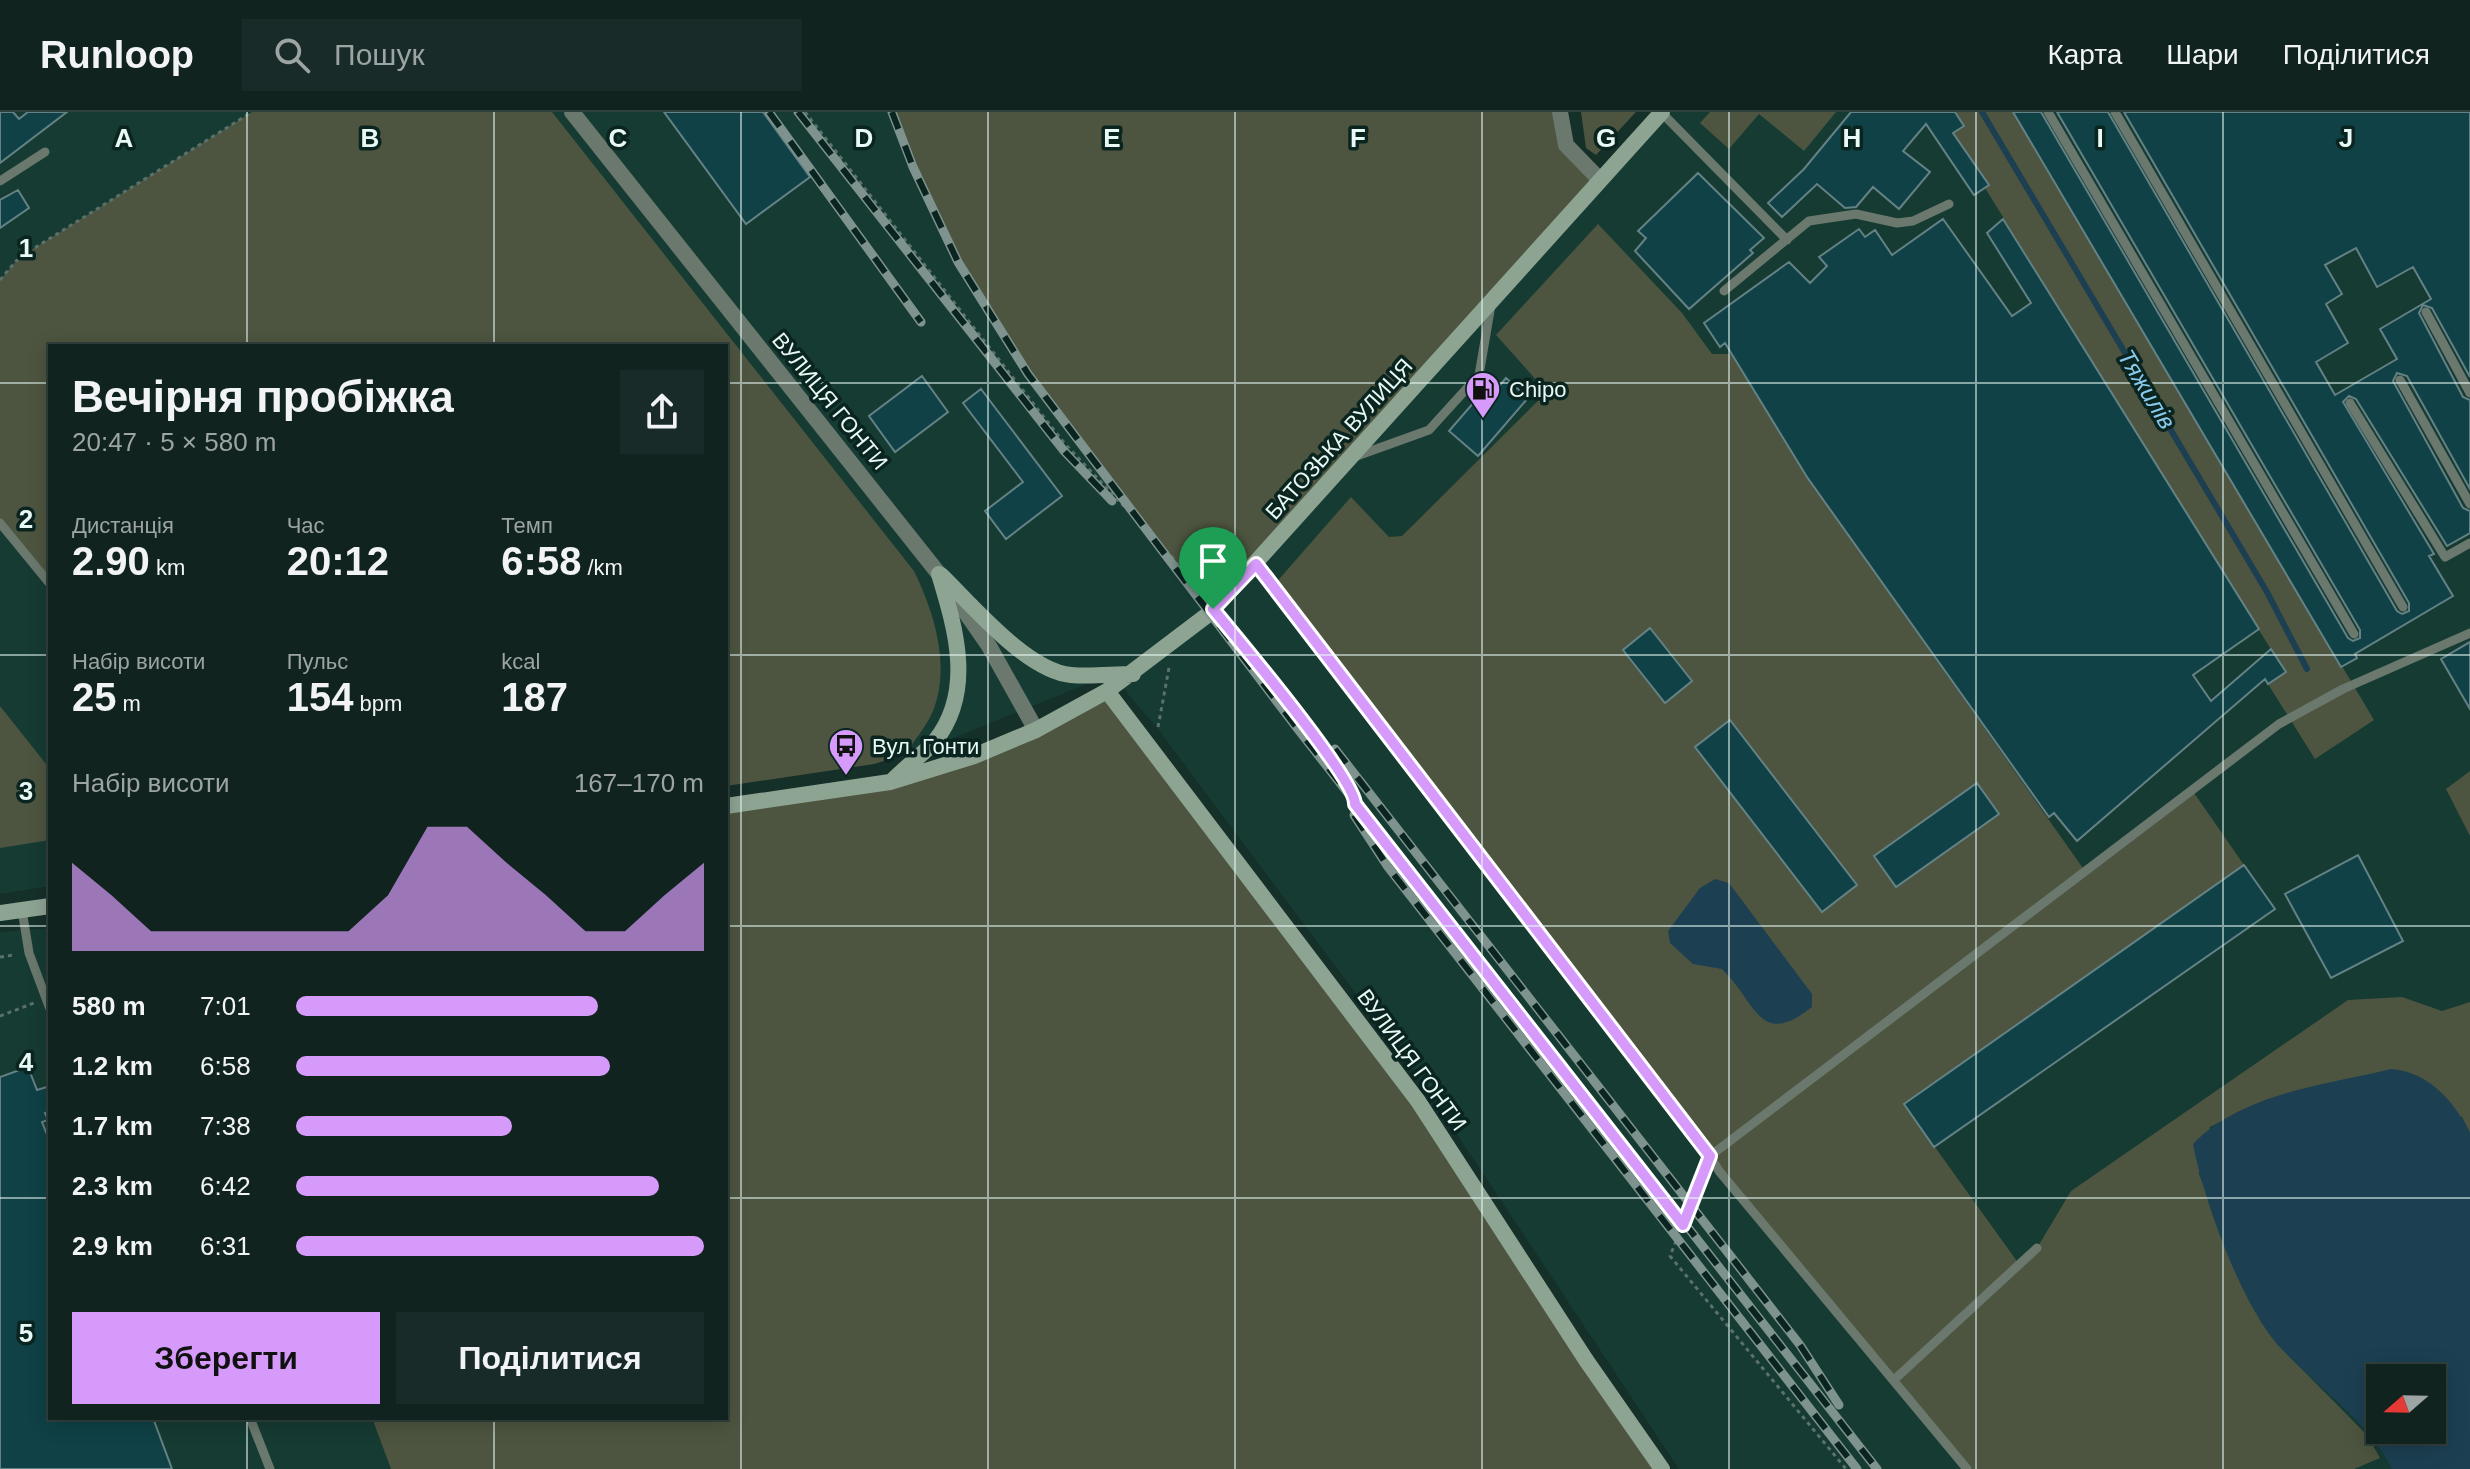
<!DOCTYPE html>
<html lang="uk">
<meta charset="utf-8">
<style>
body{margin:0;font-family:Arial,sans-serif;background:#192b28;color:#f1f3f6;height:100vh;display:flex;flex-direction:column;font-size:30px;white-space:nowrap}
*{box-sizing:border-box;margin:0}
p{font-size:26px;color:#9ca4a4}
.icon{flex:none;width:44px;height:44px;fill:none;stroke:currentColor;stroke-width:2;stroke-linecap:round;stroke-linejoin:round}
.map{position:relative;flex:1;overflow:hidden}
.drawer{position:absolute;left:48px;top:232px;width:680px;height:1076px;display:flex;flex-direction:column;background:#10231f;border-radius:0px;box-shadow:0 4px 20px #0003,0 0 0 2px #30403d}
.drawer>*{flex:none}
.needle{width:52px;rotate:250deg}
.controls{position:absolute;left:2366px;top:1252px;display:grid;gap:16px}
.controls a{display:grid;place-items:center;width:80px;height:80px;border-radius:0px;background:#10231f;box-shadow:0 4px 20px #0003,0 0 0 2px #30403d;font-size:40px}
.pin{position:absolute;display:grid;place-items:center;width:68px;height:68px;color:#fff;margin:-82px -34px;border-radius:50% 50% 50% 0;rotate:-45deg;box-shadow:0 0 8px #0007}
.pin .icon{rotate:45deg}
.round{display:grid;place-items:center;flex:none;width:84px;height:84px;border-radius:0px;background:#192b28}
.headline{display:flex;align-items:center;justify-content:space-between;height:136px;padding:0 24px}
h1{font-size:44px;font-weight:800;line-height:60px}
.metrics{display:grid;grid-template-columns:repeat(3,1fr);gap:12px;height:136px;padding:8px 24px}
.metrics div{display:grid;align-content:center}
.metrics b{font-size:40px;font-weight:800}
.metrics small{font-size:22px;font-weight:400}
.metrics p{font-size:22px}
.chart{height:224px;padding:16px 24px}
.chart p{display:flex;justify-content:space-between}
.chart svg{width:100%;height:144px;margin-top:8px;fill:#d69bfa;opacity:.7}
.cta{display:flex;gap:16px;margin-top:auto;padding:16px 24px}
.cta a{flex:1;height:92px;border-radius:0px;background:#d69bfa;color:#111;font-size:32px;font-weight:800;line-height:92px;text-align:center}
.cta a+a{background:#192b28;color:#f1f3f6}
ul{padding:0 24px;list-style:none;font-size:26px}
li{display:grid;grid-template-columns:128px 96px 1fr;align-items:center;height:60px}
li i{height:20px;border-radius:10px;background:#d69bfa}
header{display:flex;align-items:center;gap:48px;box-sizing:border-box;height:112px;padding:0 40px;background:#10231f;border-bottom:2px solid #30403d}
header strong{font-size:38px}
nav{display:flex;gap:44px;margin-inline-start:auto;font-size:28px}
.search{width:560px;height:72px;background:#192b28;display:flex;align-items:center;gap:20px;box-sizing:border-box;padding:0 28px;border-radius:0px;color:#9ca4a4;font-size:30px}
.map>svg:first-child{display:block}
.built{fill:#163b33;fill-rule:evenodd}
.green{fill:#4d5540}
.water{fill:#1c4052;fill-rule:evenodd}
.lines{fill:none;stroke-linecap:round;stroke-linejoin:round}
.stream{stroke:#1c4052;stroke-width:6}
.building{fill:#0f4146;stroke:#648285;stroke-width:2;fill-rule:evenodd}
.path{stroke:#5a716c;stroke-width:3;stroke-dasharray:4 4;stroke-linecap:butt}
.lane{stroke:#6a786d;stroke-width:9}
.street{stroke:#6a786d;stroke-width:16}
.secondary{stroke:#8ea493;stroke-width:16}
.rail-casing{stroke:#7e938e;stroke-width:9}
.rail{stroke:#0a2520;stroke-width:6;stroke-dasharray:18;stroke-linecap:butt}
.route-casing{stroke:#fff;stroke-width:16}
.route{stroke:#d69bfa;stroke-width:10}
.grid{fill:none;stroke:#e9f9f5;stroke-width:2;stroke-opacity:0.55}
.labels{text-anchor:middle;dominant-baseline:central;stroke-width:7;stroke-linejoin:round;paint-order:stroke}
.poi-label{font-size:22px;fill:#e9f9f5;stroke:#0a2520;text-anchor:start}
.street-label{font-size:22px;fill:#e9f9f5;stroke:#0a2520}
.water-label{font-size:24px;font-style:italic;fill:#89caec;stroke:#0a2520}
.grid-label{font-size:26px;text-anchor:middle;font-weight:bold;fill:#e9f9f5;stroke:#0a2520;stroke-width:7;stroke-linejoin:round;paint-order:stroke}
</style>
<header>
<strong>Runloop</strong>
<div class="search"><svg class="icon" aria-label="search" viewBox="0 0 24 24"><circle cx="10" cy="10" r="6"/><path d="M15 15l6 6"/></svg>Пошук</div>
<nav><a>Карта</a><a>Шари</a><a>Поділитися</a></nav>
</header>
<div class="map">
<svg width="2470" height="1357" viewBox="0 0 2470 1357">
<rect width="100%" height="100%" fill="#152f29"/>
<path class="built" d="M0 0H892L934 103 1002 222 1080 332 1213 497 1661 0H2470V1357H1679L1425 974 1158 617 1111 562 944 630 874 652 726 674V234H50V774L0 782ZM2380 1266H2432V1318H2380Z
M50 816V1306H372L391 1357H0V820Z"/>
<path class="green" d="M252 0H552L914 459C934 500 951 554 933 599 927 614 914 628 906 642L874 652 726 674V234H50V473L0 411V168L16 149 33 137Z
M892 0H1560L1566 34 1600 68 1210 501C1128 398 1044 294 976 182 941 125 916 62 892 0Z
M1581 0H1636L1596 43 1586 36Z
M1710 0H1836L1804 39 1759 2 1729 37 1700 11Z
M1956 0H2013L2374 608 2315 647 2268 572 2285 560 1985 76 1989 73 1953 21 1964 14Z
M1598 112 1682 201 1712 242H1731L1807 365 2085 759 2192 678 2244 753 1904 992 2019 1152 2037 1136 2071 1079 2348 888 2402 885 2442 899 2470 890V1021L2462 1005 2268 987 2210 1015 2199 1062 2254 1197 2277 1232 2367 1323 2380 1346 2354 1357H1967L1719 1059 1273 474 1351 385 1389 425 1402 424 1547 280 1496 223Z
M1107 579 1418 989 1662 1357H391L372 1306H726V694L890 670 974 644Z
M0 594 50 657V728L0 736Z
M2470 659V724L2446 677Z"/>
<path class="water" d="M1715 767 1729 771 1812 882V895C1759 937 1757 891 1722 857L1693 852 1670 831 1668 819 1700 776Z
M2391 957C2429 960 2454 989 2470 1021V1357H2392C2369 1309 2315 1274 2280 1235 2242 1195 2203 1086 2193 1032 2242 981 2325 973 2391 957ZM2380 1266H2432V1318H2380Z"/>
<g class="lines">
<path class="stream" d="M1982 0 2267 480 2307 557"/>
</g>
<path class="building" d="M0 0H13L19 7 28 0H67L0 51Z
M664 0H763L810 65 746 112Z
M1851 0H1955L1964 14 1953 21 1989 73 1974 83 1926 12 1903 39 1930 60 1899 97 1873 75 1856 95 1845 96 1817 72 1782 105 1768 91 1804 57Z
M2013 0H2041L2348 526 2353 529 2360 526V518L2057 0H2108L2397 499 2402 502 2409 499V491L2124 0H2470V265L2432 196 2423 193 2419 201 2463 285 2470 288V377L2407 264 2397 261 2393 269 2463 396 2470 399V421L2447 434 2356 287 2349 284 2343 290 2434 442 2429 444 2453 484 2355 542 2357 546 2341 555ZM2356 136 2377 175 2413 155 2431 187 2380 217 2397 247 2335 283 2316 250 2348 231 2326 192 2342 182 2325 153Z
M1698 61 1764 126 1750 138 1753 141 1689 197 1635 139 1646 126 1638 119Z
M18 78 29 96 0 116V88Z
M1943 107 2012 204 2031 191 1987 121 2003 107 2259 517 2193 563 2211 589 2271 537 2286 560 2268 572 2265 567 2077 729 2054 701 2049 705 1807 365 1725 231 1720 235 1704 211 1789 150 1810 171 1827 154 1819 145 1859 117 1865 125 1875 118 1892 143Z
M922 264 948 300 895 340 869 304Z
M1506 266 1528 286 1478 344 1449 319 1488 274 1494 280Z
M981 277 1062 384 1006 427 985 399 1023 370 963 291Z
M1650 516 1692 569 1665 591 1623 538Z
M2470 530V597L2441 547Z
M1730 608 1857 773 1822 800 1695 635Z
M1977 671 1999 702 1896 775 1874 744Z
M2358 743 2403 829 2331 866 2285 782Z
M2244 753 2275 797 1934 1035 1904 992Z
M28 955 37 978 50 974V999L45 1001 48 1008 42 1010 50 1030V1306H153L172 1357H0V965Z"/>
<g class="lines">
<path class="path" d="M805 0 1065 332 1173 446 1204 485
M0 168 16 149 33 137 252 0
M1224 510C1245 536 1356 669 1355 692L1683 1113
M1158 615 1169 556
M0 845 14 843
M0 904 34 891
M1703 1062 1670 1144 1846 1357"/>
<path class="lane" d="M1661 0 1787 128
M2048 0 2354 522
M2115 0 2403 495
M0 69 45 40
M1724 179 1809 109 1856 102 1897 111 1913 109 1949 92
M2426 200 2470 281
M2400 268 2470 392
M2350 291 2445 445 2470 431
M1354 345 1429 318 1479 263 1491 193
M0 411 50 472
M1256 452 1710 1044 2279 612 2343 577 2470 521
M22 798 29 841 50 897
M1710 1044 1719 1059 1967 1357
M1895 1267 2037 1136
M250 1306 270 1357"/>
<path class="street" d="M572 0 939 462 989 534 1036 618
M1560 0 1566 33 1600 68"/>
<path class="secondary" d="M941 463C972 493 1027 559 1071 563 1091 565 1113 562 1133 562
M1107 579 1418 989 1586 1248 1662 1357
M894 667C907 654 923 642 935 629 975 579 955 515 939 462
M726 694 890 670 974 644 1036 618 1107 579 1210 501 1662 0
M0 801 50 794"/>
<defs>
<path id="rail" d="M769 0 921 210
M798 0 1064 339 1112 389
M892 0 913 55 958 150 1028 262 1297 616 1877 1357
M1335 637 1800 1233 1839 1293
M1354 703 1388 755 1857 1357"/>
</defs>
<use href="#rail" class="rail-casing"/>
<use href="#rail" class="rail"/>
</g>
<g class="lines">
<defs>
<path id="route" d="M1256 452 1710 1044 1683 1113 1355 692C1356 668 1236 525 1213 497Z"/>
</defs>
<use href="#route" class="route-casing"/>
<use href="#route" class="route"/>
</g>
<path class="grid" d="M247 0V234M494 0V234M741 0V1357M988 0V1357M1235 0V1357M1482 0V1357M1729 0V1357M1976 0V1357M2223 0V1357M0 271H50M726 271H2470M0 543H50M726 543H2470M0 814H50M726 814H2470M0 1086H50M726 1086H2470M247 1306V1357M494 1306V1357"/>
<defs>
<symbol id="fuel-pin" viewBox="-11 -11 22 30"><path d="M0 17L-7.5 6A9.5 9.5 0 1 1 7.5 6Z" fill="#d69bfa" stroke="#0a2520"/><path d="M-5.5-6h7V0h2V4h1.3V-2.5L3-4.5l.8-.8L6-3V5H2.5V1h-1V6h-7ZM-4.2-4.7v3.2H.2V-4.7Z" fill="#111"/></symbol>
<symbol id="bus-pin" viewBox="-11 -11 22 30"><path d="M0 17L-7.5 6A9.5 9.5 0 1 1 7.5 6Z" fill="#d69bfa" stroke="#0a2520"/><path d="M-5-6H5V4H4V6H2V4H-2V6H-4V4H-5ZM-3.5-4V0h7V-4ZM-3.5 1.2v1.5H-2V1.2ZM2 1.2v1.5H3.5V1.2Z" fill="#111"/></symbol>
</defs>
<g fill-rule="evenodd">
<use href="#fuel-pin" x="1463" y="257" width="40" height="54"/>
<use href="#bus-pin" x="826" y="614" width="40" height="54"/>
</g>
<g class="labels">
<g class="poi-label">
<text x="1509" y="277">Chipo</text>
<text x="872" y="634">Вул. Гонти</text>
</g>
<g class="street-label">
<text transform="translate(830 289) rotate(51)">ВУЛИЦЯ ГОНТИ</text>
<text transform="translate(1339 327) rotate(-48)">БАТОЗЬКА ВУЛИЦЯ</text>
<text transform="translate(1412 948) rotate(54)">ВУЛИЦЯ ГОНТИ</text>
</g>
<g class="water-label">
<text transform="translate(2147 277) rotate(59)">Тяжилів</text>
</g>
</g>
<g class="grid-label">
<text x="124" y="35">A</text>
<text x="370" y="35">B</text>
<text x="618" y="35">C</text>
<text x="864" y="35">D</text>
<text x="1112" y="35">E</text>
<text x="1358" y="35">F</text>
<text x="1606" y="35">G</text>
<text x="1852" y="35">H</text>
<text x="2100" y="35">I</text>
<text x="2346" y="35">J</text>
<text x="26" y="145">1</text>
<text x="26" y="416">2</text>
<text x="26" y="688">3</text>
<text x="26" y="959">4</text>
<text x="26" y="1230">5</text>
</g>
</svg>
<div class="controls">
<a><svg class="needle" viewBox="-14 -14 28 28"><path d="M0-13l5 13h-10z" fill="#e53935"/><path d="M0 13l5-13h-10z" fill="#9ca4a4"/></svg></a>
</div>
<div class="pin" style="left:1213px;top:497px;background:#1e9e55"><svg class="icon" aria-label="arrive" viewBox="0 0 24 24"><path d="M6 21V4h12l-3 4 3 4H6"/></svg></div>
<section class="drawer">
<div class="headline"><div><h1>Вечірня пробіжка</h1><p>20:47 · 5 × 580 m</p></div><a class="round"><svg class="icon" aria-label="share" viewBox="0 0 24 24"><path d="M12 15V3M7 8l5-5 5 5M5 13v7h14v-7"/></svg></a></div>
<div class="metrics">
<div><p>Дистанція</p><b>2.90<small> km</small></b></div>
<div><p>Час</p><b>20:12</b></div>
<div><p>Темп</p><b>6:58<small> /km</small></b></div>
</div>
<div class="metrics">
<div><p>Набір висоти</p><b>25<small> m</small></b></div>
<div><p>Пульс</p><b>154<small> bpm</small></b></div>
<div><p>kcal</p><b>187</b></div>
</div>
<div class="chart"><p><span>Набір висоти</span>167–170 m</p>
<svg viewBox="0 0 160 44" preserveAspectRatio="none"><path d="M0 44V17L10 27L20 38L30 38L40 38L50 38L60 38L70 38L80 27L90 6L100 6L110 17L120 27L130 38L140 38L150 27L160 17V44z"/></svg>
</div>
<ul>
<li><b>580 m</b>7:01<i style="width:74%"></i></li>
<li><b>1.2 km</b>6:58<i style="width:77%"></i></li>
<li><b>1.7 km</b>7:38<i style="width:53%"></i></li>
<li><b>2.3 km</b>6:42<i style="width:89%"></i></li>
<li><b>2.9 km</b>6:31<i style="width:100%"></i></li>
</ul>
<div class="cta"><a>Зберегти</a><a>Поділитися</a></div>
</section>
</div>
